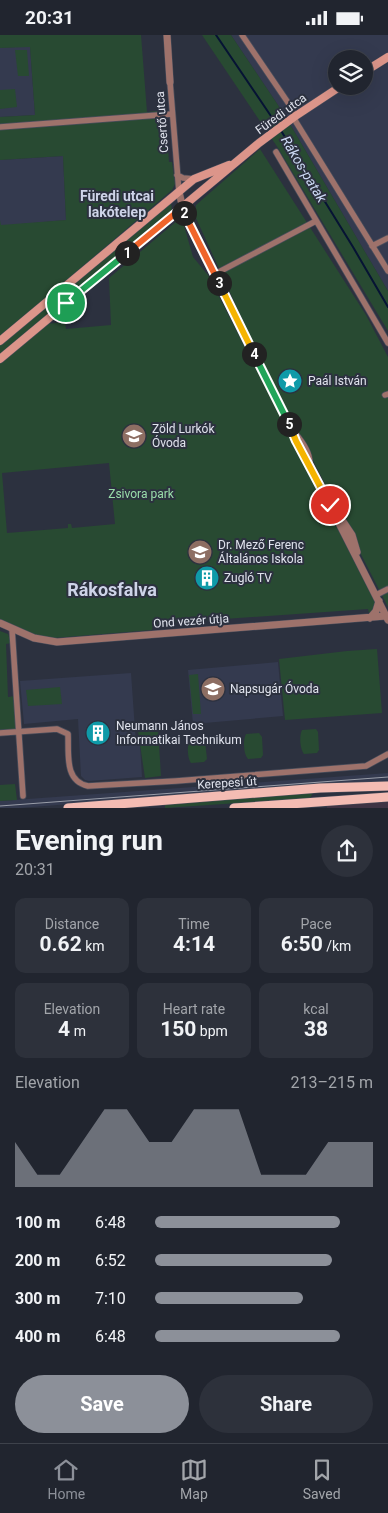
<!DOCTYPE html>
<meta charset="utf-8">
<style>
body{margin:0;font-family:Roboto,sans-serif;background:#2d313b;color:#f1f3f6;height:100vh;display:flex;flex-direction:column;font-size:19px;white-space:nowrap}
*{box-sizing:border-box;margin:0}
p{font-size:16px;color:#a2a5aa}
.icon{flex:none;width:28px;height:28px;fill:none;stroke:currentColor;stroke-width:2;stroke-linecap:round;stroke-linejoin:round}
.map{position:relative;height:773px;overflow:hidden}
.side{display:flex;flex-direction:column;background:#21252f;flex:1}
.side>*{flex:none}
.buttons{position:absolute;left:328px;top:15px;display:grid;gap:10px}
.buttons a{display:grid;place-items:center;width:45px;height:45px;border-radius:50%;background:#21252f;box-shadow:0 5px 20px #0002,0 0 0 1px #3e424b;font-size:25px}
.pin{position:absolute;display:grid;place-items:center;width:42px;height:42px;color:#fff;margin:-21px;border:2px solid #fff;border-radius:50%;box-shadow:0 1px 5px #0007}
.km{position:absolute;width:25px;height:25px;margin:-12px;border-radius:50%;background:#222;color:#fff;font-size:14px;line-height:25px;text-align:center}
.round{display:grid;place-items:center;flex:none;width:52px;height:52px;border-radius:26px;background:#2d313b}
.head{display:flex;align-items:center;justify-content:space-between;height:85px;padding:0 15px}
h1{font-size:28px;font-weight:700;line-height:38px}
.stats{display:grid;grid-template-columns:repeat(3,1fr);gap:8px;height:85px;padding:5px 15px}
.stats div{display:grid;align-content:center;border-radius:10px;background:#2d313b;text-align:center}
.stats b{font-size:21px;font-weight:700}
.stats small{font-size:14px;font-weight:400}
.stats p{font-size:14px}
.chart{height:140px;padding:10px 15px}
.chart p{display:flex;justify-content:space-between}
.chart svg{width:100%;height:90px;margin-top:5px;fill:#8c9099;opacity:.7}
.primary-button{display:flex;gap:10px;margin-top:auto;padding:10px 15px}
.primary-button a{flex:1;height:58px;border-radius:30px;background:#8c9099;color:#fff;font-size:20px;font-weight:700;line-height:58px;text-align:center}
.primary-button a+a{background:#2d313b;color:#f1f3f6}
ul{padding:0 15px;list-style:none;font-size:16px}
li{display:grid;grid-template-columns:80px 60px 1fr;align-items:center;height:38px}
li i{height:12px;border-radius:6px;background:#8c9099}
.status{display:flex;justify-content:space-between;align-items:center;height:35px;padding:0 25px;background:#21252f;direction:ltr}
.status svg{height:14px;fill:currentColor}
.menu{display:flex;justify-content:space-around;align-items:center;height:70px;border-top:1px solid #3e424b;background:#21252f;font-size:14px;color:#a2a5aa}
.menu a{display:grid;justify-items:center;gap:2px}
.menu .current{color:#8c9099}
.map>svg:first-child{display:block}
.commercial{fill:#3f3444}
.built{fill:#343a4f;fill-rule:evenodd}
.green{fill:#284a32;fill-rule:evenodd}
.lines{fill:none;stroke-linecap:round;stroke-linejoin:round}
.stream{stroke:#061334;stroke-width:2}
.minor-casing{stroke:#494d5b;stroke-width:7}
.tertiary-casing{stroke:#494d5b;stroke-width:8}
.secondary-casing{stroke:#494d5b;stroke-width:9}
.primary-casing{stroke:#494d5b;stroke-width:10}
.minor{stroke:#9e726b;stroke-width:5.5}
.tertiary{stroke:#9e726b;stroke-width:7}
.secondary{stroke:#dc958a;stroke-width:8}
.primary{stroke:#f4bcb3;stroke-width:9}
.tram{stroke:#9a9ea9;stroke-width:1}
.split-1-casing{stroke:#fff;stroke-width:10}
.split-2-casing{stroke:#fff;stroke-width:10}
.split-3-casing{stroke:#fff;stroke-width:10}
.split-4-casing{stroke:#fff;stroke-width:10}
.split-5-casing{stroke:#fff;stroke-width:10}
.split-6-casing{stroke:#fff;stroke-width:10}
.split-1{stroke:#22a559;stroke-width:6}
.split-2{stroke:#f0652b;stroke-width:6}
.split-3{stroke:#f0652b;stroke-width:6}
.split-4{stroke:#f5b400;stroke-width:6}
.split-5{stroke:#22a559;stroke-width:6}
.split-6{stroke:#f5b400;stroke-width:6}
.labels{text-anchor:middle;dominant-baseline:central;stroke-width:4;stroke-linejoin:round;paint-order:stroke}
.street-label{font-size:12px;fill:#e0e3ed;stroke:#2c313f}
.poi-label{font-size:12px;fill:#e0e3ed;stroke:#2c313f;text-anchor:start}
.park-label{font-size:12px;fill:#9da;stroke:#2c313f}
.water-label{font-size:14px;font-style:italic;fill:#ccd9f4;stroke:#2c313f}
.neighbourhood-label{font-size:14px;font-weight:bold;fill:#ced4e8;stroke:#2c313f}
.district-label{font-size:18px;font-weight:bold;fill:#ced4e8;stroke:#2c313f}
</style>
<div class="status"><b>20:31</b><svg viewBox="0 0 49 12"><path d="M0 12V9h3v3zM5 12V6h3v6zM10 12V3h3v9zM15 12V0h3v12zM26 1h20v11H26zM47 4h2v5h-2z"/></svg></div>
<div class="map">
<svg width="388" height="773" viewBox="0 0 388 773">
<rect width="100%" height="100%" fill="#2c313f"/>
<path class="commercial" d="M388 767V773H327V770Z"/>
<path class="built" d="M231 0H388V256L284 79ZM336 24H364V51H336Z
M30 11 35 80 0 82V13Z
M63 121 66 185 0 191V125Z
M278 627 283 681 193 689 188 635Z
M131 638 136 709H140L142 742 89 746 85 745 81 741 78 684 24 689 20 646Z
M388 738V747L328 749 19 773H0V766Z"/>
<path class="green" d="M0 0H141L147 77 165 75 169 127H172L175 149 172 155 0 302V185L1 190 66 185 63 121 0 125V82L35 80 30 12 0 13Z
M202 0H231L284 79 388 256V296L278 113Z
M15 15H27L29 41H18Z
M15 54 17 72 0 74V55Z
M260 114 366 280 388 322V572L302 404 295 393 271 347 195 181 196 170Z
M171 167 172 176 0 320V310Z
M178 185 183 187 193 222 208 240 305 430 309 429 315 450 375 567V574L369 578 368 574 153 589 152 595 54 603 36 601 0 584V327L46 289 65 287 66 294 111 290 109 243ZM109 428 115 489 72 493 71 489H68V493L7 498 2 438Z
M0 596 8 599 11 608 6 609 8 662 15 661V694L0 695Z
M377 614 382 678 285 685 279 624 347 616Z
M198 639 201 679H193L189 640Z
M60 652 62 669 28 671 26 655Z
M158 694 161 741 145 743 138 696Z
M316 694 318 697 319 715 317 718 304 719C300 714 299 701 302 695Z
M259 698 262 702 263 720 261 723 248 724C243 718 243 705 246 699Z
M203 702 205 706 207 724 204 727 191 728C187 723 187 709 190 703Z
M15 749 17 765 0 766V750Z
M313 758 310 763 165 773V769Z"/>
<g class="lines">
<path class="stream" d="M216 0 277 90
M280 94 353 212 388 272"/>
<defs>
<path id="minor" d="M242 0 291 72 296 87 388 236
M170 47 179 157
M0 92 172 79
M276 117 388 308
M177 140 183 143 194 144
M372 211 388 203
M215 239 316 186
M385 360 388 359
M376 560 388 554
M12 594 23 761
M0 698 57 694 68 699C69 719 64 746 88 751L176 746 366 731 388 719"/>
<path id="tertiary" d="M167 0 170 47
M179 157 184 178 199 211 294 398C301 406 310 418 309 429
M308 427 388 585
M340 482 352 500 357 517
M370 583 376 576 379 566
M0 588 34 603 57 607 386 581"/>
<path id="secondary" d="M364 37 388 22
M0 306 194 144 229 130
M0 324 259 108 294 82 341 51"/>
<path id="primary" d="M68 773 320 753 388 751
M234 773 388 762"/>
</defs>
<use href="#minor" class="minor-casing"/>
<use href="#tertiary" class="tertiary-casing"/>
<use href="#secondary" class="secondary-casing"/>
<use href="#primary" class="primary-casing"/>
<use href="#minor" class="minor"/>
<use href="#tertiary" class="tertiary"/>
<use href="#secondary" class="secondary"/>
<use href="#primary" class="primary"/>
<path class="tram" d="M0 771 388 742"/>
</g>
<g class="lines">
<defs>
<path id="split-1" d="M66 268 127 218"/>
<path id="split-2" d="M127 218 183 172 184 178"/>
<path id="split-3" d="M184 178 219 248"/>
<path id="split-4" d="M219 248 254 319"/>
<path id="split-5" d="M254 319 289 389"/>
<path id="split-6" d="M289 389 296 406 330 470"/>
</defs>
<use href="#split-1" class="split-1-casing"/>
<use href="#split-2" class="split-2-casing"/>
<use href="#split-3" class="split-3-casing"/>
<use href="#split-4" class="split-4-casing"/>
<use href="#split-5" class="split-5-casing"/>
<use href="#split-6" class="split-6-casing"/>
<use href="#split-1" class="split-1"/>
<use href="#split-2" class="split-2"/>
<use href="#split-3" class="split-3"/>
<use href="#split-4" class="split-4"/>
<use href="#split-5" class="split-5"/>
<use href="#split-6" class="split-6"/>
</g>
<defs>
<symbol id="sight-disc" viewBox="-11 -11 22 22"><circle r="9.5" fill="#0f9aa8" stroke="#2c313f"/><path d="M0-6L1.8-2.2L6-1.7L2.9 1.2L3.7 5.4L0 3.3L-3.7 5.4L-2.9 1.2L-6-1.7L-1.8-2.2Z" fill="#fff"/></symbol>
<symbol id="school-disc" viewBox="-11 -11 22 22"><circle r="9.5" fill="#8d6e63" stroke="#2c313f"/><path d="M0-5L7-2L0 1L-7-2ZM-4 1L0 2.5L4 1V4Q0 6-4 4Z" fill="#fff"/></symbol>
<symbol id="building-disc" viewBox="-11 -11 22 22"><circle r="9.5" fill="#0f9aa8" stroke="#2c313f"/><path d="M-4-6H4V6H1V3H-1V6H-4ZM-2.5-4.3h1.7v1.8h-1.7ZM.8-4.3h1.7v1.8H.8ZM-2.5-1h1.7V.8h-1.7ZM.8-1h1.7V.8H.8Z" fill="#fff"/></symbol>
</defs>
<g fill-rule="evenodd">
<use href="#sight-disc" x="276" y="332" width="28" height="28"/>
<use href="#school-disc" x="120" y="387" width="28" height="28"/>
<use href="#school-disc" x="186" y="503" width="28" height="28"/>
<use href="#building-disc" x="193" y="529" width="28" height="28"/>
<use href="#school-disc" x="199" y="640" width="28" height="28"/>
<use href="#building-disc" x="84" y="684" width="28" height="28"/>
</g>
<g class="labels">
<g class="street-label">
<text transform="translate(281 79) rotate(-36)">Füredi utca</text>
<text transform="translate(162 87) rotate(-94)">Csertő utca</text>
<text transform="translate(191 586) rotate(-4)">Ond vezér útja</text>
<text transform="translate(227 748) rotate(-4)">Kerepesi út</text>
</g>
<g class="poi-label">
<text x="308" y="346">Paál István</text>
<text x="152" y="394">Zöld Lurkók<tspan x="152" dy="14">Óvoda</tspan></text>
<text x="218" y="510">Dr. Mező Ferenc<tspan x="218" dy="14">Általános Iskola</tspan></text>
<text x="224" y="543">Zugló TV</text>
<text x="230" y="654">Napsugár Óvoda</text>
<text x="116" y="691">Neumann János<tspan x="116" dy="14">Informatikai Technikum</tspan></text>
</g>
<g class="park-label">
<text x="141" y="459">Zsivora park</text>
</g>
<g class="water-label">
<text transform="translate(304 134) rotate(59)">Rákos-patak</text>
</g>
<g class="neighbourhood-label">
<text x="117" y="161">Füredi utcai<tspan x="117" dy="16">lakótelep</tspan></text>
</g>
<g class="district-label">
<text x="112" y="554">Rákosfalva</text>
</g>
</g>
</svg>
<div class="buttons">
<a><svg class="icon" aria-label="layers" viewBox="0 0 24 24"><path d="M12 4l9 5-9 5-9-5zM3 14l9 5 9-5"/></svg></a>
</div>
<div class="pin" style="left:66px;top:268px;background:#1e9e55"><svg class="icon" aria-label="arrive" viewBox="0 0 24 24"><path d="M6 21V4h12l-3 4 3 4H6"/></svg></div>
<div class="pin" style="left:330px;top:470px;background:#d93025"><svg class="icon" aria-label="check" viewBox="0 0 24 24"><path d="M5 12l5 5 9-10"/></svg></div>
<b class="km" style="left:127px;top:218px">1</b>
<b class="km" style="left:184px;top:178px">2</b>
<b class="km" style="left:219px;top:248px">3</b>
<b class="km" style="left:254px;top:319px">4</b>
<b class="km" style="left:289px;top:389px">5</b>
</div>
<section class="side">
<div class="head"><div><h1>Evening run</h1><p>20:31</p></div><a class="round"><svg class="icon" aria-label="share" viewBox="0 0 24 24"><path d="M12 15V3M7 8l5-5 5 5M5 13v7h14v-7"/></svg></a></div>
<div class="stats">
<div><p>Distance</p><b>0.62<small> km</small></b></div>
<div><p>Time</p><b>4:14</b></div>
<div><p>Pace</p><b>6:50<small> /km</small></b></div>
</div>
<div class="stats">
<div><p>Elevation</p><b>4<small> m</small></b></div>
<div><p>Heart rate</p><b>150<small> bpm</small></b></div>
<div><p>kcal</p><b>38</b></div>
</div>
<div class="chart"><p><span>Elevation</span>213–215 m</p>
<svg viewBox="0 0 160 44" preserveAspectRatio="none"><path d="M0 44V22L10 38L20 38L30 22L40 6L50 6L60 22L70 22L80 6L90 6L100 6L110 38L120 38L130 38L140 22L150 22L160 22V44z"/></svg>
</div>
<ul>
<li><b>100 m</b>6:48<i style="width:85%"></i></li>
<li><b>200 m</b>6:52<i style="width:81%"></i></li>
<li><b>300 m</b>7:10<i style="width:68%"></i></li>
<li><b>400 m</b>6:48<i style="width:85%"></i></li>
</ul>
<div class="primary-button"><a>Save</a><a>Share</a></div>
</section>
<nav class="menu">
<a class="current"><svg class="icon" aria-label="home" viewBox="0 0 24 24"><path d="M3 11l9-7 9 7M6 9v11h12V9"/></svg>Home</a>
<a><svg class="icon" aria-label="map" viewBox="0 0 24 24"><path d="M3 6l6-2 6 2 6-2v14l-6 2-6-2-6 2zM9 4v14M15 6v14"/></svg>Map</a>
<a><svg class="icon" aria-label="saved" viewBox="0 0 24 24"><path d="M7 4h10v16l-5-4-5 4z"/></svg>Saved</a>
</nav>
